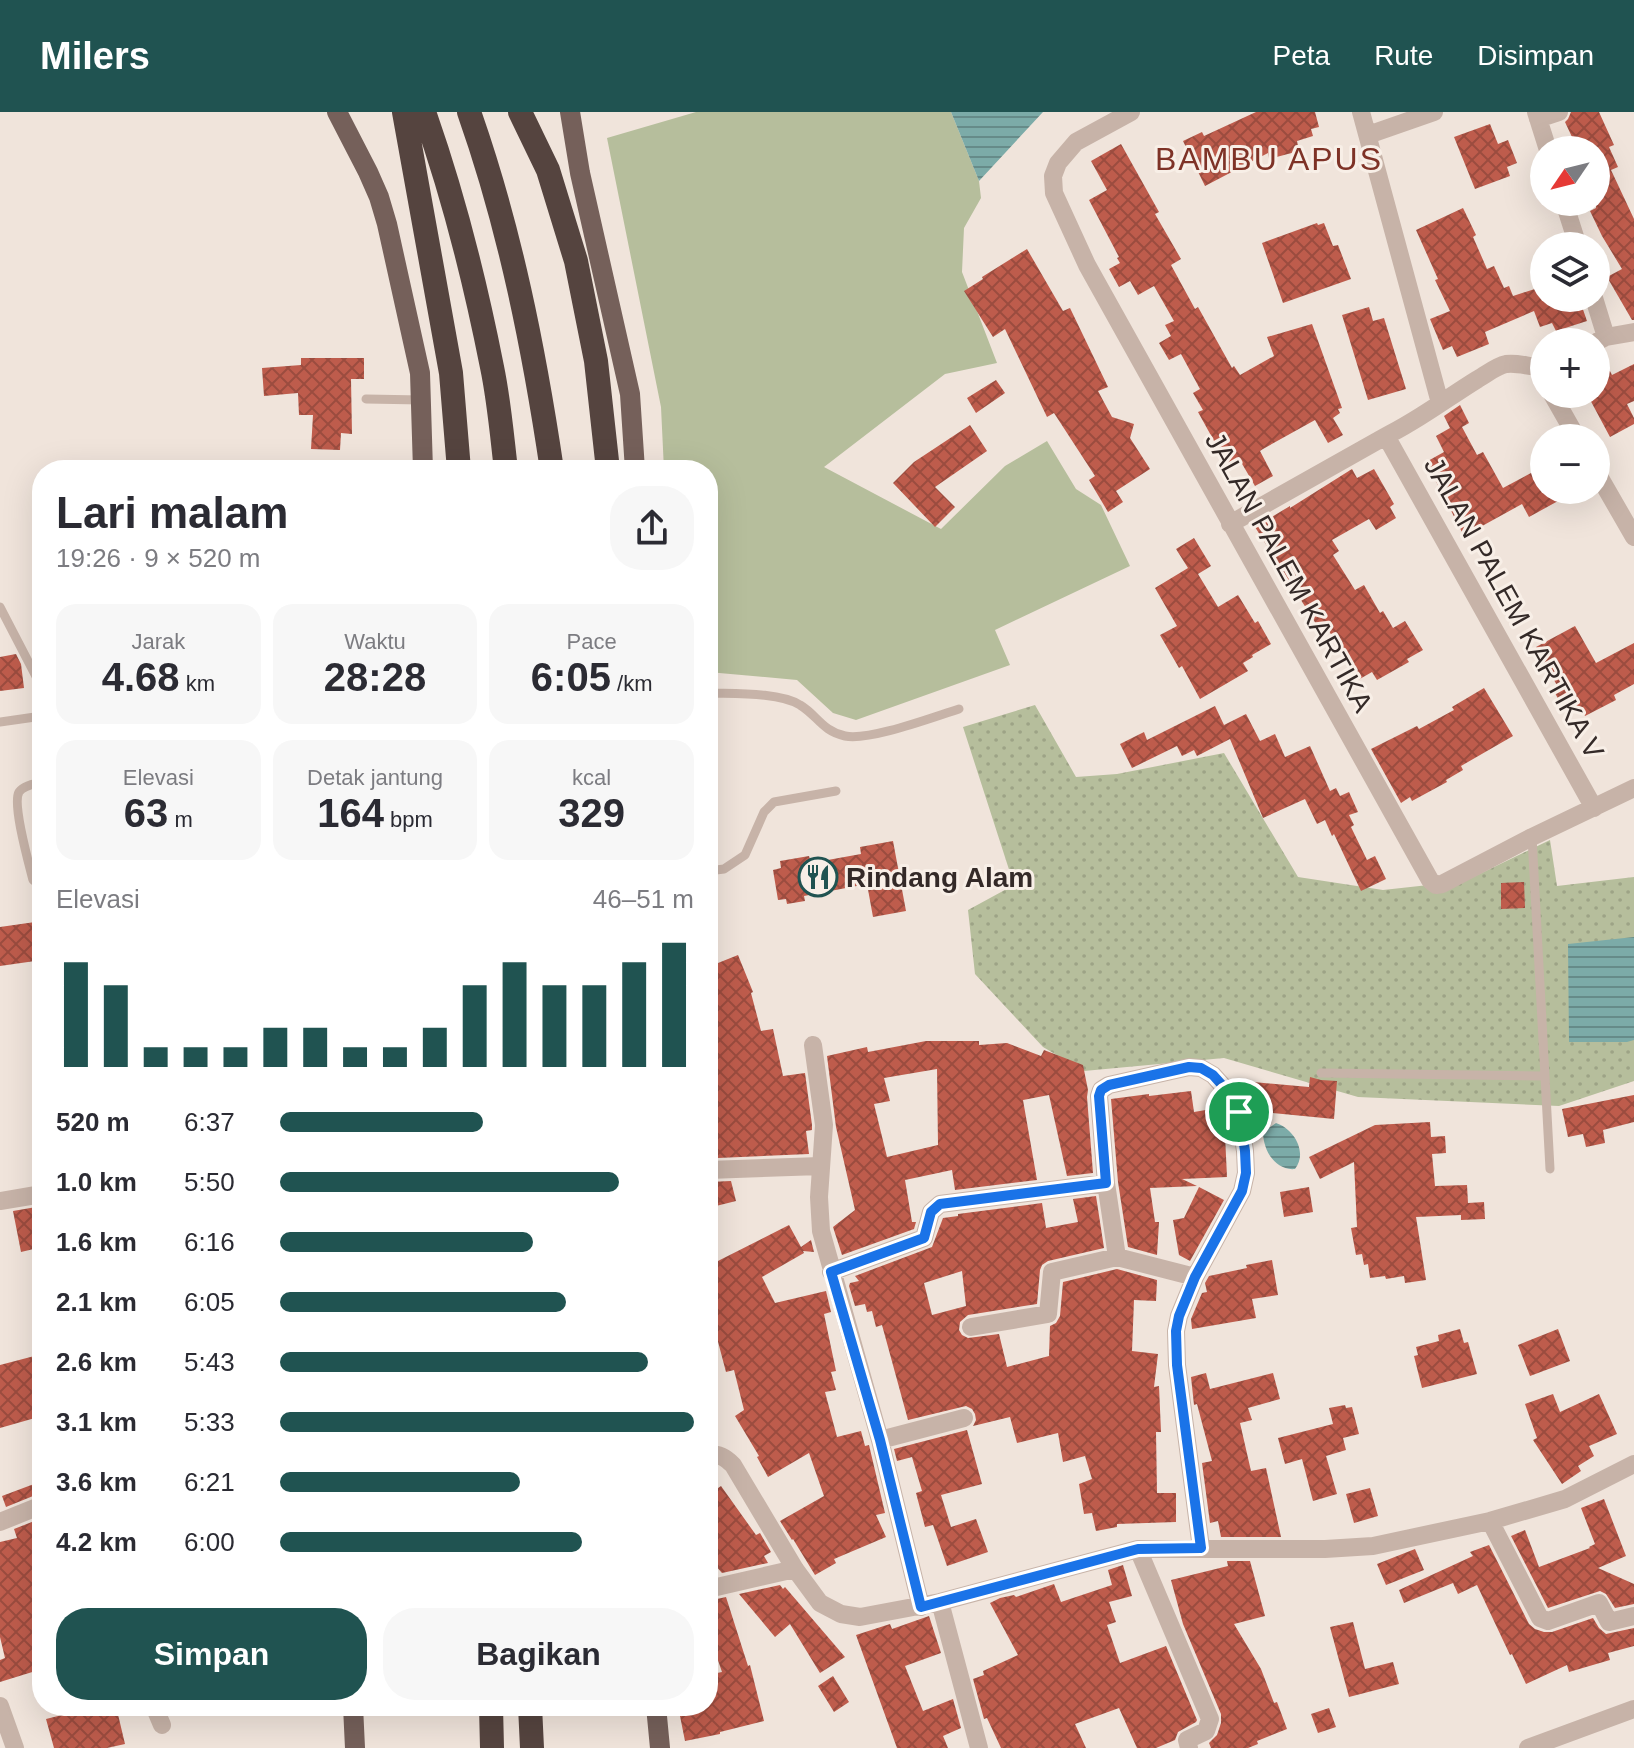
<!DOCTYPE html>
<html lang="id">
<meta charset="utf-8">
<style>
body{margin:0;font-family:Helvetica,sans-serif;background:#f7f7f7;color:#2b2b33;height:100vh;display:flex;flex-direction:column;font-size:30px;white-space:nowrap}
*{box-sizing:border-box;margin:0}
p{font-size:26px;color:#7c7c81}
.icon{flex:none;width:44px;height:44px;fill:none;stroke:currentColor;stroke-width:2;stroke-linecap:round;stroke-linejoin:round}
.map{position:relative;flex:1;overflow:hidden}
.sheet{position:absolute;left:32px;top:348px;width:686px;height:1256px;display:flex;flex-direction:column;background:#fff;border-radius:32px;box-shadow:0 8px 32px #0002}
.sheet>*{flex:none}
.needle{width:52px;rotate:235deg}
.tools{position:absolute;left:1530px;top:24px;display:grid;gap:16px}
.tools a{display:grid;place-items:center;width:80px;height:80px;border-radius:50%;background:#fff;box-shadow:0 8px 32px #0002;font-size:40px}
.pin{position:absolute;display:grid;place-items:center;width:68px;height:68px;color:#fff;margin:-34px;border:4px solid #fff;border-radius:50%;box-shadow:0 2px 8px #0007}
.round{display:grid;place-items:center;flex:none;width:84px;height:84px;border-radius:32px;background:#f7f7f7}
.headline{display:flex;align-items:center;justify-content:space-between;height:136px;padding:0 24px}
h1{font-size:44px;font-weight:600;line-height:60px}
.figures{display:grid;grid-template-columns:repeat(3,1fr);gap:12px;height:136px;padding:8px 24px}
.figures div{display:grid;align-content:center;border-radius:20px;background:#f7f7f7;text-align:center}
.figures b{font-size:40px;font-weight:600}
.figures small{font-size:22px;font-weight:400}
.figures p{font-size:22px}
.chart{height:224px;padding:16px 24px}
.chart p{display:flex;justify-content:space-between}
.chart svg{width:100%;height:144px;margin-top:8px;stroke:#205351;stroke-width:6}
.action{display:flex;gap:16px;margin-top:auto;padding:16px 24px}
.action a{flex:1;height:92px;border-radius:32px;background:#205351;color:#fff;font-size:32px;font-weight:600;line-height:92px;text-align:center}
.action a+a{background:#f7f7f7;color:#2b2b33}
ul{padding:0 24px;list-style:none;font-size:26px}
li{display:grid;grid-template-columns:128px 96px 1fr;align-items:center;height:60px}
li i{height:20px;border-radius:10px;background:#205351}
header{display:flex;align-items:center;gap:48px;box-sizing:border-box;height:112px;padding:0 40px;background:#205351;color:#fff}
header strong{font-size:38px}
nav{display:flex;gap:44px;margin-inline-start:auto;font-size:28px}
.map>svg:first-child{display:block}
.grass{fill:#b6be9c}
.park{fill:url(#park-dots)}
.water{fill:url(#water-rules)}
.building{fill:url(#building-cross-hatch);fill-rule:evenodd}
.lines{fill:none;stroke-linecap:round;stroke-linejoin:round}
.lane{stroke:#c7b3a8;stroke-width:9}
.street{stroke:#c7b3a8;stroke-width:18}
.primary{stroke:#75605a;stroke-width:20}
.highway{stroke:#55443f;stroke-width:24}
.route-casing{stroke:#fff;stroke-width:16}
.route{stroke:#1a73e8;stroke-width:10}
.labels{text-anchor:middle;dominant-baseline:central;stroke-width:6;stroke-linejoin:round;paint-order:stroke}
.street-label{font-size:28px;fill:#342a28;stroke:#f8efe7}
.poi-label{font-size:28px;font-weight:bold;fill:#342a28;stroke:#f8efe7;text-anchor:start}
.quarter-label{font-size:32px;letter-spacing:2px;fill:#7e3226;stroke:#f8efe7}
</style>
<header>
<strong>Milers</strong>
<nav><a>Peta</a><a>Rute</a><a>Disimpan</a></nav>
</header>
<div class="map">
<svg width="1634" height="1636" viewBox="0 0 1634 1636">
<defs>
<pattern id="park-dots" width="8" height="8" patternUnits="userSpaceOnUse" patternTransform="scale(2)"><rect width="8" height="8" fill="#b6be9c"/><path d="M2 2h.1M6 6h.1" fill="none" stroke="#9da386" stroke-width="1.8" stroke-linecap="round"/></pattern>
<pattern id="water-rules" width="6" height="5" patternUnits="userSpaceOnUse" patternTransform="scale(2)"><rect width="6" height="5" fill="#7caba8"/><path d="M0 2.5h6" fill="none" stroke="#668b89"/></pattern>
<pattern id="building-cross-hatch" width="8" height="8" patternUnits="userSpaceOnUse" patternTransform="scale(2)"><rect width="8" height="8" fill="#be5c4c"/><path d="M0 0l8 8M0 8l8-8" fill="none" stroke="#9b4c3f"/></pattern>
</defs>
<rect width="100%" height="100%" fill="#f0e4db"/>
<path class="grass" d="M696 0H951L979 69 981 86 964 116 962 160 997 251 945 262 824 355 941 417 1005 354 1047 329 1076 377 1101 393 1130 454 995 518 1010 553 856 608 833 601 797 568 708 560V358H664L661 295 607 26Z"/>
<path class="park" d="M1035 593 1076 665 1117 662 1224 641 1298 765 1383 778 1465 769 1550 728 1557 774 1634 765V969L1559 994 1358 985 1224 946 1084 959 1043 935 975 862 968 798 1014 773 963 615Z"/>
<path class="water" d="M951 0H1043L979 69Z
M1634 825V928L1627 930H1569L1568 832Z
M1276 1011C1294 1017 1308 1040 1295 1057 1275 1059 1263 1038 1263 1020Z"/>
<path class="building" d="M1256 0H1315L1319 15 1311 17 1313 24 1297 29 1299 39 1269 47 1268 41 1205 74 1183 29 1202 20 1204 24Z
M1571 0H1599L1614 33 1609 35 1618 55 1611 58 1634 107V208H1632L1607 165 1622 157 1602 124 1590 99 1596 96V38H1578L1565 10 1568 7Z
M1490 12 1498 32 1508 28 1517 51 1507 55 1510 64 1475 77 1454 25Z
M1121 32 1159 100 1155 102 1181 147 1171 153 1195 197 1198 195 1232 256 1234 254 1240 263 1274 244 1267 225 1312 212 1342 296 1338 297 1340 301 1333 306 1343 323 1328 331 1315 308 1263 337 1260 339 1273 364 1255 374 1241 350 1229 356 1198 300 1203 298 1193 281 1200 277 1181 242 1169 248 1159 231 1171 224 1165 213 1174 209 1154 174 1138 183 1130 169 1119 175 1109 157 1120 151 1117 146 1119 145 1089 88 1107 78 1091 49Z
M1463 96 1476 123 1473 125 1487 157 1494 154 1504 176 1509 174 1513 184 1544 174V186H1579L1587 209 1556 219 1552 211 1540 215 1534 199 1485 220 1489 232 1457 245 1452 234 1443 238 1430 207 1450 199 1435 168 1438 167 1416 118Z
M1317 111 1318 113 1324 111 1333 134 1338 133 1351 167 1283 191 1262 131Z
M1027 137 1063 199 1070 196 1108 275 1098 279 1112 305 1134 312 1130 326 1150 357 1116 379 1123 390 1108 400 1089 368 1095 364 1054 301 1047 305 1005 217 993 225 964 179 983 167 982 165Z
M1369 195 1373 209 1384 206 1406 277 1368 288 1342 203Z
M301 246H364V267H351L352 322 341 321 340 338 311 337 313 303H299L298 281 264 284 262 256 301 253Z
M1634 252V289L1627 292 1634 306V312L1610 325 1587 282H1596V266L1610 259 1612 263Z
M996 268 1005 281 976 301 967 286Z
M1460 293 1469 311 1462 315 1477 343 1483 340 1503 376 1544 354V378H1578L1529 405 1522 392 1464 424 1426 350 1444 340 1436 324 1450 316 1444 304Z
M970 313 987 339 935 375 955 395 935 415 893 371 914 350Z
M1352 357 1357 366 1374 357 1394 392 1390 395 1396 406 1376 418 1369 407 1332 428 1339 439 1333 443 1355 478 1364 473 1380 501 1383 499 1393 516 1405 509 1423 538 1407 547 1409 550 1377 568 1372 560 1358 568 1329 519 1323 523 1255 415 1290 394V396Z
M1194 426 1211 454 1198 462 1218 495 1238 483 1255 511 1258 509 1271 532 1252 543 1253 545 1243 551 1248 559 1200 587 1182 554 1179 556 1160 523 1177 514 1155 476 1188 456 1176 437Z
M1575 514 1596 551 1634 531V572L1614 583 1616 588 1585 604 1580 594 1566 602 1555 581 1560 579 1536 535Z
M16 542 21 552 24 576 0 579V545Z
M1484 576 1513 624 1461 654 1463 658 1446 668 1447 670 1412 689 1410 685 1401 691 1371 637 1417 614 1419 617 1454 598 1452 595Z
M1215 594 1224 613 1246 602 1260 629 1275 622 1285 645 1310 634 1330 679 1336 676 1340 684 1349 680 1358 700 1349 703 1354 713 1351 715 1367 748 1375 744 1386 767 1361 779 1334 722 1332 724 1325 708 1317 712 1305 687 1263 706 1230 627 1197 644 1194 638 1182 644 1177 634 1132 656 1120 632 1144 620 1147 628Z
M893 729 906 799 873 805 867 772 804 784 805 789 787 792 786 787 778 788 773 758 781 756 780 749 809 744 811 751 861 742 860 735Z
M1524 770 1525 796 1501 797V771Z
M42 809V848L0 854V815Z
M738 843 753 880 751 881 761 919 773 917 783 964 805 961 812 1013V1018L806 1019 809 1042 718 1046 708 984V855Z
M926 929H979V933L1007 931 1041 944 1044 938 1083 953 1088 978 1087 985 1093 1061 1067 1064 1049 983 1023 988 1037 1068 955 1078 952 1058 905 1068 912 1110H916L914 1117 842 1143 833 1115 855 1098 836 1015 827 944 867 935 868 940ZM937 957 938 1033 887 1045 874 992 890 989 884 966Z
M1310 965 1321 968 1337 969 1334 1007 1251 999 1253 970 1309 975Z
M1191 979 1194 1000 1223 995 1227 1002 1230 1022 1225 1023 1227 1065 1182 1067 1197 1074 1150 1076 1155 1110H1159L1157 1143 1128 1135 1118 1070 1111 987 1149 982V984Z
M1634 983V1010L1603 1018 1605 1031 1586 1035 1583 1022 1568 1025 1562 997Z
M1430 1010 1431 1025 1445 1024 1446 1041 1432 1042 1435 1074 1467 1073 1468 1091 1484 1090 1485 1107 1461 1108V1103L1416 1105 1426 1168 1405 1171 1404 1164 1386 1167 1385 1164 1370 1166 1368 1152 1364 1153 1362 1142 1356 1143 1351 1116 1357 1115 1354 1050 1320 1067 1309 1045 1375 1013Z
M731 1069 736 1089 708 1096V1070Z
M1199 1075 1224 1088 1190 1149 1179 1143 1173 1108 1184 1106Z
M1309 1075 1313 1100 1284 1105 1280 1080Z
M1096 1084 1104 1136 1048 1149 1042 1153 1040 1158 1037 1192 968 1203 960 1210 959 1218 962 1223 968 1226 999 1222 1007 1255 1049 1244 1050 1214 1056 1211 1060 1204 1063 1170 1117 1157 1157 1168 1156 1189 1134 1188 1132 1239 1158 1242 1154 1275 1159 1274 1161 1320H1156L1157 1381H1176V1410L1117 1412V1415L1096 1419 1092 1401 1084 1402 1079 1372 1092 1367 1085 1344 1063 1350 1058 1321 1017 1331 1010 1305 973 1314 976 1308 975 1302 972 1297 966 1294 908 1308 882 1213 876 1215 872 1199 867 1200 865 1192 855 1194 849 1174 850 1171 859 1169 855 1164 932 1135 943 1106 958 1104V1102L1042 1091 1046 1116 1078 1110 1073 1087ZM962 1159 966 1194 932 1203 924 1171Z
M42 1094V1135L21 1140 13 1099Z
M789 1113 801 1135 811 1128 814 1140 803 1139 804 1141 762 1165 775 1191 826 1179 831 1200 824 1202 836 1259 831 1260 836 1278 825 1280 837 1325 861 1319 865 1334 869 1333 885 1401 876 1403 886 1425 834 1447 836 1451 815 1463 793 1427 792 1428 780 1409 824 1384 809 1341 768 1365 757 1345 759 1344 735 1304 744 1298 734 1258 726 1260 712 1207 708 1209V1154Z
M1272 1148 1278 1183 1252 1187 1256 1206 1192 1217 1191 1207 1202 1181 1207 1180 1205 1171 1209 1164 1247 1156 1246 1153Z
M1460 1217 1464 1231 1468 1230 1477 1262 1422 1276 1414 1244 1418 1243 1416 1235 1439 1229 1438 1223Z
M1558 1217 1570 1249 1530 1264 1518 1233Z
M42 1242V1304L0 1316V1253Z
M1206 1261 1210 1277 1273 1261 1280 1287 1248 1296 1252 1308 1240 1311 1251 1359 1266 1356 1281 1425H1221L1218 1409 1210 1411 1202 1351 1212 1349 1197 1292 1194 1293 1191 1265Z
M1553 1282 1560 1300 1599 1282 1617 1322 1589 1334 1594 1344 1578 1354 1581 1359 1562 1372 1533 1328 1537 1326 1525 1292Z
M1345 1293 1346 1296 1352 1295 1359 1322 1343 1326 1346 1338 1326 1344 1337 1382 1313 1389 1302 1347 1285 1352 1278 1326 1333 1312 1329 1296Z
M967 1318 982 1372 941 1383 951 1415 976 1407 988 1440 947 1454 933 1413 925 1415 916 1381 922 1379 912 1345 897 1349 894 1337Z
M34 1372 38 1382 6 1395 2 1384Z
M721 1374 756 1423 760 1421 771 1440 764 1444 768 1451 722 1461 715 1453 718 1462 708 1465V1383Z
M1370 1376 1378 1404 1354 1411 1346 1382Z
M1604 1387 1626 1444 1598 1456 1634 1472V1492L1615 1496 1606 1482 1600 1479 1548 1496 1511 1424 1525 1418 1539 1455 1590 1436 1589 1435 1595 1432 1581 1396Z
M42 1406V1557L0 1570V1548L5 1546 0 1525V1430L17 1426 14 1417Z
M1489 1433 1529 1512 1535 1517 1544 1520H1552L1593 1506 1599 1516 1606 1522 1634 1516V1534L1608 1541 1610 1548 1569 1560 1567 1553 1526 1572 1512 1542 1510 1543 1477 1473 1458 1482 1453 1471 1404 1491 1399 1478 1473 1444 1470 1440Z
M1415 1437 1424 1458 1386 1473 1377 1452Z
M1227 1449H1250L1265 1504 1234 1512 1261 1557 1274 1591 1277 1590 1287 1617 1257 1629 1258 1632 1248 1636H1211L1209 1631 1217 1623 1221 1611V1602L1183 1512 1171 1468 1228 1454Z
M1123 1453 1132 1484 1109 1490 1116 1510 1107 1513 1120 1551 1166 1534 1197 1608 1196 1610 1178 1620 1175 1628 1156 1636H1137L1119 1596 1075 1612 1086 1636H1001L987 1606 984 1607 973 1567 984 1563 983 1559 1018 1543 990 1491 1000 1486 1014 1483 1016 1485 1054 1472 1061 1490 1112 1473 1108 1458Z
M780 1473 783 1477 785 1475 845 1545 820 1561 790 1512 775 1525 739 1482Z
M726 1485 748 1554 750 1553 764 1609 720 1620V1622L685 1629 678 1594H708V1578L715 1577 712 1562 722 1560 708 1519V1489Z
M929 1504 941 1541 905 1554 923 1599 953 1587 961 1616 943 1624 948 1636H897L856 1523 890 1512 892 1517Z
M1353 1510 1365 1557 1393 1550 1399 1572 1349 1585 1330 1515Z
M833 1564 849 1590 834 1600 818 1574Z
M81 1594H116L125 1632 107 1636H54L46 1607 82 1598Z
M1329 1596 1336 1615 1318 1621 1311 1602Z"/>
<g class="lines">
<path class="lane" d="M366 287 422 288
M308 358 321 355 334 358
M0 495 42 576
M708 581C733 582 779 580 800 593 817 603 822 619 845 624 870 629 933 605 959 597
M0 610 42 604
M42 670C35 672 24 673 19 680 12 692 29 752 33 768L42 775
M1532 725 1550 1057
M708 759 724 757 745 743 764 700 774 690 836 679
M1321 961 1545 964"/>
<path class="street" d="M1131 0 1076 30 1058 51 1053 64 1054 81 1087 153 1430 768 1436 773 1442 772 1532 725 1634 676
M1361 0 1440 291
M1536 0 1548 38
M1538 7 1559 0
M1368 23 1434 0
M1564 90 1578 134
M1594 186 1606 225
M1598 229 1606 225 1634 220
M1552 282 1577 326
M1386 324 1594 696
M1596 359 1634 425
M1230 412 1386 324C1419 308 1447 286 1478 267 1487 262 1496 254 1506 252 1519 250 1531 256 1544 255
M813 933 824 1013 819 1085 821 1119 880 1328 921 1495
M708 1058 820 1054
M0 1089 42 1082
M831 1160 924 1126 931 1100 940 1092 1106 1071
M1195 1165 1117 1145 1106 1071 1099 984 1101 978 1109 973 1189 955 1201 956 1213 963 1231 983 1239 1000 1245 1039 1246 1061 1242 1079 1195 1165 1179 1204 1176 1219 1177 1253 1201 1436
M971 1215 1048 1202 1052 1160 1117 1145
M880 1328 964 1306
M708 1342C719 1342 725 1345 733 1353L795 1457 820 1491 841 1502 860 1505 940 1490 1138 1437H1325L1373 1434 1490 1409 1565 1387 1634 1352
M1490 1409 1540 1506 1548 1509 1599 1491 1609 1510 1634 1504
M0 1410 42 1393
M1138 1437 1210 1607 1206 1619 1187 1628 1189 1636
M708 1477 795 1457
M940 1490 979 1636
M0 1594 15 1636
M154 1594 162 1613
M1528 1636 1634 1597"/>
<path class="primary" d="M337 0 368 60 379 85 387 112 420 261 423 358
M570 0 580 61 630 282 635 358
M353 1594 355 1636
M656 1594 660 1636"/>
<path class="highway" d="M404 0 451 261 459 358
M424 0C453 82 475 169 492 255 499 288 502 324 506 358
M469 0C510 116 534 237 552 358
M520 0 548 58 576 149 596 249 608 358
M491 1594 492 1636
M530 1594 532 1636"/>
</g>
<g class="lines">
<defs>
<path id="route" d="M1189 955 1201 956 1213 963 1231 983 1239 1000 1245 1039 1246 1061 1242 1079 1195 1165 1179 1204 1176 1219 1177 1253 1201 1436 1138 1437 921 1495 880 1328 831 1160 924 1126 931 1100 940 1092 1106 1071 1099 984 1101 978 1109 973Z"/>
</defs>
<use href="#route" class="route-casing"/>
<use href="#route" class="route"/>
</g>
<defs>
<symbol id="restaurant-ring" viewBox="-11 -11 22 22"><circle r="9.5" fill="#f8efe7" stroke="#205351" stroke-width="1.5"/><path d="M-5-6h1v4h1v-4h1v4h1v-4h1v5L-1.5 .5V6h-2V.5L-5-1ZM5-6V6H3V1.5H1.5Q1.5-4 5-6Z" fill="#205351"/></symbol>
</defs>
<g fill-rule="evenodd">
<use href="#restaurant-ring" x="796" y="743" width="44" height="44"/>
</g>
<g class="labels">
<g class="street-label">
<text transform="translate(1289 460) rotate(61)">JALAN PALEM KARTIKA</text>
<text transform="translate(1514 496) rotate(61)">JALAN PALEM KARTIKA V</text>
</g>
<g class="poi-label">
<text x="846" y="765">Rindang Alam</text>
</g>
<g class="quarter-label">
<text x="1269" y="47">BAMBU APUS</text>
</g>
</g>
</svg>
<div class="tools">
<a><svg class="needle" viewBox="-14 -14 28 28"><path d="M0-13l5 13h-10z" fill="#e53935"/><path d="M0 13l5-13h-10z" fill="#7c7c81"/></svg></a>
<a><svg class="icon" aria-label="layers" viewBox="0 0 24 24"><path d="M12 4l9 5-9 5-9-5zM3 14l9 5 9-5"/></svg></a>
<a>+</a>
<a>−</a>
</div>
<div class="pin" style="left:1239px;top:1000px;background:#1e9e55"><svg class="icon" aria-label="arrive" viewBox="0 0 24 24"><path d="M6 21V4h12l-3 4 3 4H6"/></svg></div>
<section class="sheet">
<div class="headline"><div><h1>Lari malam</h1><p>19:26 · 9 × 520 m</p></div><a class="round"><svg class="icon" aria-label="share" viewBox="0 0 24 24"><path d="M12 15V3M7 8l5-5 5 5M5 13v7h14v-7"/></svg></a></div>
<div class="figures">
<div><p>Jarak</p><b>4.68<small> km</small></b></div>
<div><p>Waktu</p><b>28:28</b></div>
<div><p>Pace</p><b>6:05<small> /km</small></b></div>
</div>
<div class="figures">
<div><p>Elevasi</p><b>63<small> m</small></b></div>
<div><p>Detak jantung</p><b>164<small> bpm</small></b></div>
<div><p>kcal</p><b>329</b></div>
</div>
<div class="chart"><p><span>Elevasi</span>46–51 m</p>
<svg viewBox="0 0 160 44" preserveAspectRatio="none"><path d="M5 44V12M15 44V19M25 44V38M35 44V38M45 44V38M55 44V32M65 44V32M75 44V38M85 44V38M95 44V32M105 44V19M115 44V12M125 44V19M135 44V19M145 44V12M155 44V6"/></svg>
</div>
<ul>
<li><b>520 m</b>6:37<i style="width:49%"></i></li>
<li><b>1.0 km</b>5:50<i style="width:82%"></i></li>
<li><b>1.6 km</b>6:16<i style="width:61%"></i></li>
<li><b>2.1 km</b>6:05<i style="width:69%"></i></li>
<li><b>2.6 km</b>5:43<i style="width:89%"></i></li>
<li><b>3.1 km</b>5:33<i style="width:100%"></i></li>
<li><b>3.6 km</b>6:21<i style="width:58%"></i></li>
<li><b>4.2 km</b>6:00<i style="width:73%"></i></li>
</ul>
<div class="action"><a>Simpan</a><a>Bagikan</a></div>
</section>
</div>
